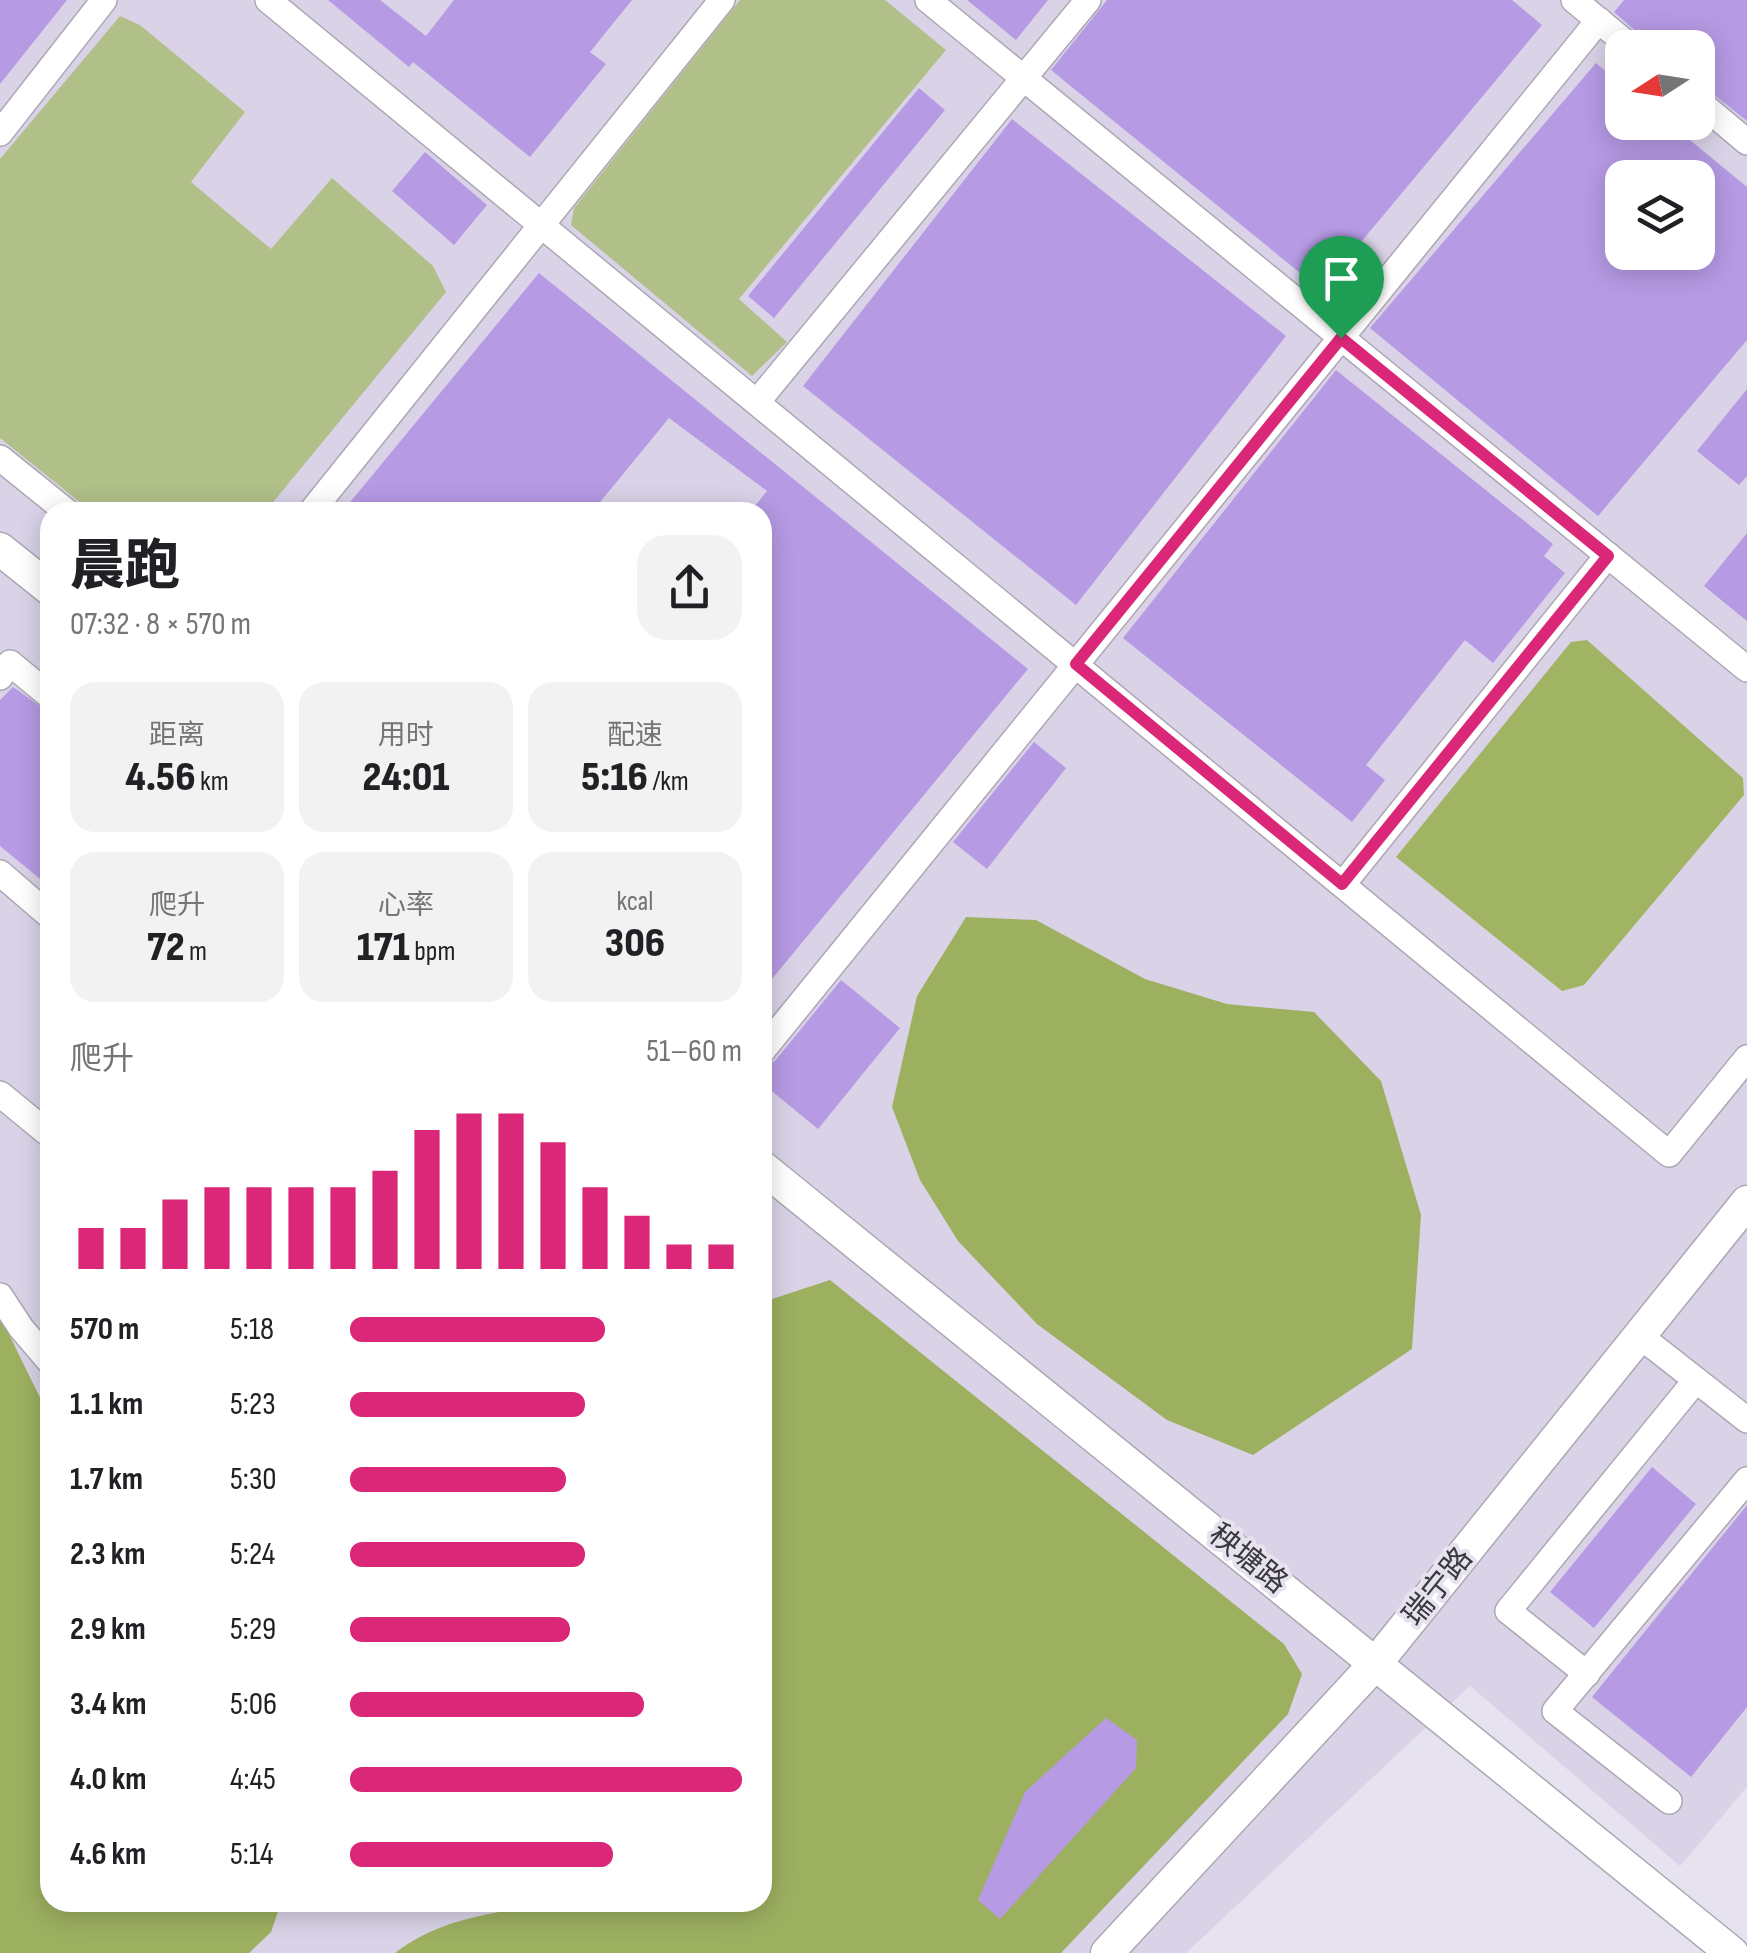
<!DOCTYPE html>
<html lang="zh">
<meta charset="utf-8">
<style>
body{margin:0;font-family:"Sofia Sans Condensed","Noto Sans SC",sans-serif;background:#f2f2f2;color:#202124;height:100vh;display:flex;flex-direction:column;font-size:38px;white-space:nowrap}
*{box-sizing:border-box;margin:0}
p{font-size:32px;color:#757577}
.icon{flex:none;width:55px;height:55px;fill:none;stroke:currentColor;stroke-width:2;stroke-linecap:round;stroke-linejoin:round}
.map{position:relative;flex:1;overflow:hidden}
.drawer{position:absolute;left:40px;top:502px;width:732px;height:1410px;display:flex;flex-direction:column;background:#fff;border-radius:30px;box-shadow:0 5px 25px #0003}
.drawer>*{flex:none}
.needle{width:65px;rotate:258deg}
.buttons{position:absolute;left:1605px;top:30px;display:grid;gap:20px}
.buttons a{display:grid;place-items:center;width:110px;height:110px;border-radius:20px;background:#fff;box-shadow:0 5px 25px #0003;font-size:50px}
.pin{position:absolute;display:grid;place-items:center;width:85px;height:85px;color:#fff;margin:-102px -42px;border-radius:50% 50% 50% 0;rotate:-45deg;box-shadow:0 0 10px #0007}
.pin .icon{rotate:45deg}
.round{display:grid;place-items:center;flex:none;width:105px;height:105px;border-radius:30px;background:#f2f2f2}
.summary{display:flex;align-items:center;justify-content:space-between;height:170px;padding:0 30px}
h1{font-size:55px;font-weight:800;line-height:75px}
.figures{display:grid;grid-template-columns:repeat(3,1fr);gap:15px;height:170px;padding:10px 30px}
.figures div{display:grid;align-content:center;border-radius:25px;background:#f2f2f2;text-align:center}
.figures b{font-size:42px;font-weight:800}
.figures small{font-size:28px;font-weight:400}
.figures p{font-size:28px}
.chart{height:280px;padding:20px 30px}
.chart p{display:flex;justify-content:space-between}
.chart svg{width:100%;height:180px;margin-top:10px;stroke:#db2777;stroke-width:6}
ul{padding:0 30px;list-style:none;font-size:32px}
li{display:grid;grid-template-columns:160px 120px 1fr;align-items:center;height:75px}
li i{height:25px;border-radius:12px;background:#db2777}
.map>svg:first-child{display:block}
.built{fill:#dad3e8;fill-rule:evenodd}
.green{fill:#b1c089}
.forest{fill:#9db060}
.water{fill:#a1b464}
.building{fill:#b69ae4;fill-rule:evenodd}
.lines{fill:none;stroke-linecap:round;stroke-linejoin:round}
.minor-casing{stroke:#aba7b3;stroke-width:28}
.major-casing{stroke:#aba7b3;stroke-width:35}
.minor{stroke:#fff;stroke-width:25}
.major{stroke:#fff;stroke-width:32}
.route-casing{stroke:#fff;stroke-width:20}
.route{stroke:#db2777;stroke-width:12}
.labels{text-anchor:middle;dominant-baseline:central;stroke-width:8;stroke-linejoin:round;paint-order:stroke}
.street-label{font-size:30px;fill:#3a383d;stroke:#e6e2ef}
</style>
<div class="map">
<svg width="1747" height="1953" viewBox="0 0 1747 1953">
<rect width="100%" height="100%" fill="#e6e2ef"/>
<path class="built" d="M0 0H1747V1787L1680 1866 1470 1686 1186 1953H0ZM1622 48H1698V122H1622ZM1622 178H1698V252H1622ZM50 512H762V1902H50Z"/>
<path class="green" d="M740 0H885L946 50 739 299 787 342 752 376 571 225 574 208Z
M120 16 140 25 245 112 191 182 271 249 332 178 433 266 446 292 265 512H92L0 438V159Z"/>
<path class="forest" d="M966 917 1036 920 1145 979 1227 1004 1314 1012 1381 1081 1421 1215 1412 1349 1253 1455 1167 1420 1037 1324 958 1241 920 1180 892 1107 917 996Z
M830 1280 1284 1644 1302 1674 1288 1714 1061 1953H395C432 1924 475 1916 519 1908L522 1903 762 1902 763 1302Z
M0 1316 50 1418V1902L281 1903 271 1932 249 1953H0Z"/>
<path class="water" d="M1587 640 1743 778 1744 795 1584 985 1562 991 1396 857 1571 642Z"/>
<path class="building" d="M0 0H67L0 84Z
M328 0H380L426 36 454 0H632L590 52 606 64 530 157 413 62 409 67Z
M967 0H1048L1016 40Z
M1107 0H1512L1542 25 1321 290 1051 70Z
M1624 0H1747V121L1698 82V48H1655L1614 12Z
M1596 63 1622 85V122H1668L1747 187V340L1598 516 1370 328ZM1622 178H1698V252H1622Z
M919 88 945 110 774 318 748 296Z
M1012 119 1286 336 1076 605 803 386Z
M425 152 487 205 454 245 392 191Z
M539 273 1028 669 762 991V512H750L767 491 669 418 592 512H342Z
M1336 370 1553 544 1544 556 1565 573 1493 663 1465 640 1366 765 1385 780 1352 822 1123 638Z
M1747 389V476L1739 485 1697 451Z
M1747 533V621L1704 586Z
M13 687 50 713V887L0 846V700Z
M1034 742 1066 768 987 869 953 842Z
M841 980 900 1028 818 1129 762 1083V1067L775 1061Z
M1652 1467 1696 1504 1594 1628 1550 1592Z
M1747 1505V1707L1691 1777 1592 1697Z
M1106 1718 1137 1740 1136 1768 1000 1919 978 1900 1025 1792Z"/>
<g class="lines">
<defs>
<path id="minor" d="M268 0 1669 1154 1747 1058
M928 0 1747 669
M1574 0 1632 48
M1698 101 1747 142
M0 133 104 0
M757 402 1088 0
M0 458 67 512
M311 512 722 0
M0 677 10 663 50 696
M0 873 50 916
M1343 884 1608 555
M762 1051 1599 20
M0 1094 50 1135
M0 1296 21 1328 50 1362
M1640 1336 1747 1420
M1587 1674 1508 1611 1696 1380
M1669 1801 1555 1711 1747 1480"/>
<path id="major" d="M0 549 50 589
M762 1167 1732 1953
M1107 1953 1376 1663 1747 1202"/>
</defs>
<use href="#minor" class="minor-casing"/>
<use href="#major" class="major-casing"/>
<use href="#minor" class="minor"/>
<use href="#major" class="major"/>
</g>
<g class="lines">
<defs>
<path id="route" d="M1341 338 1608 556 1342 884 1076 664Z"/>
</defs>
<use href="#route" class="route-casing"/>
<use href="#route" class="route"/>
</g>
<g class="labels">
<g class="street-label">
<text transform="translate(1248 1559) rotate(39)">秧塘路</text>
<text transform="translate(1438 1587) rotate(-51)">瑞宁路</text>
</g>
</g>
</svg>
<div class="buttons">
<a><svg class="needle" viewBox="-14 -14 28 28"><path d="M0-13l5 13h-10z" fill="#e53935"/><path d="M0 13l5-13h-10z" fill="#757577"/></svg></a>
<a><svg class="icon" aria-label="layers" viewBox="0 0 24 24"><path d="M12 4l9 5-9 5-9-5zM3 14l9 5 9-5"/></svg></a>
</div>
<div class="pin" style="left:1341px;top:338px;background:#1e9e55"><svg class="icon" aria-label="arrive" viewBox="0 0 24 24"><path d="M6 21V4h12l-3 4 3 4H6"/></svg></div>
<section class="drawer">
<div class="summary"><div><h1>晨跑</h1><p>07:32 · 8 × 570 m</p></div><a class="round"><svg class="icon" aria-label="share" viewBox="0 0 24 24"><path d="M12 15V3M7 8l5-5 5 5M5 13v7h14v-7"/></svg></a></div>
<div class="figures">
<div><p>距离</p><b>4.56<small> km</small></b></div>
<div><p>用时</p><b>24:01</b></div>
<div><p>配速</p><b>5:16<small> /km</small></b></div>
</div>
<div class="figures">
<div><p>爬升</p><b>72<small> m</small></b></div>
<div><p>心率</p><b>171<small> bpm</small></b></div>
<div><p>kcal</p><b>306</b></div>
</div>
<div class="chart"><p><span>爬升</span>51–60 m</p>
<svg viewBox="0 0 160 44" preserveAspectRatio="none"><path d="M5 44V34M15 44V34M25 44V27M35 44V24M45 44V24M55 44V24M65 44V24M75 44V20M85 44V10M95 44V6M105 44V6M115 44V13M125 44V24M135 44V31M145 44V38M155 44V38"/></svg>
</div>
<ul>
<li><b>570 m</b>5:18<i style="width:65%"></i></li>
<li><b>1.1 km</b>5:23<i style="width:60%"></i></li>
<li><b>1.7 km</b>5:30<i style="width:55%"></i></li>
<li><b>2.3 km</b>5:24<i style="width:60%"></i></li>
<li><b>2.9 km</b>5:29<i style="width:56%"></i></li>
<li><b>3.4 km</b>5:06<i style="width:75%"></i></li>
<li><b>4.0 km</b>4:45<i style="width:100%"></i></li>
<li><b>4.6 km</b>5:14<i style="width:67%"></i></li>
</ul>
</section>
</div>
